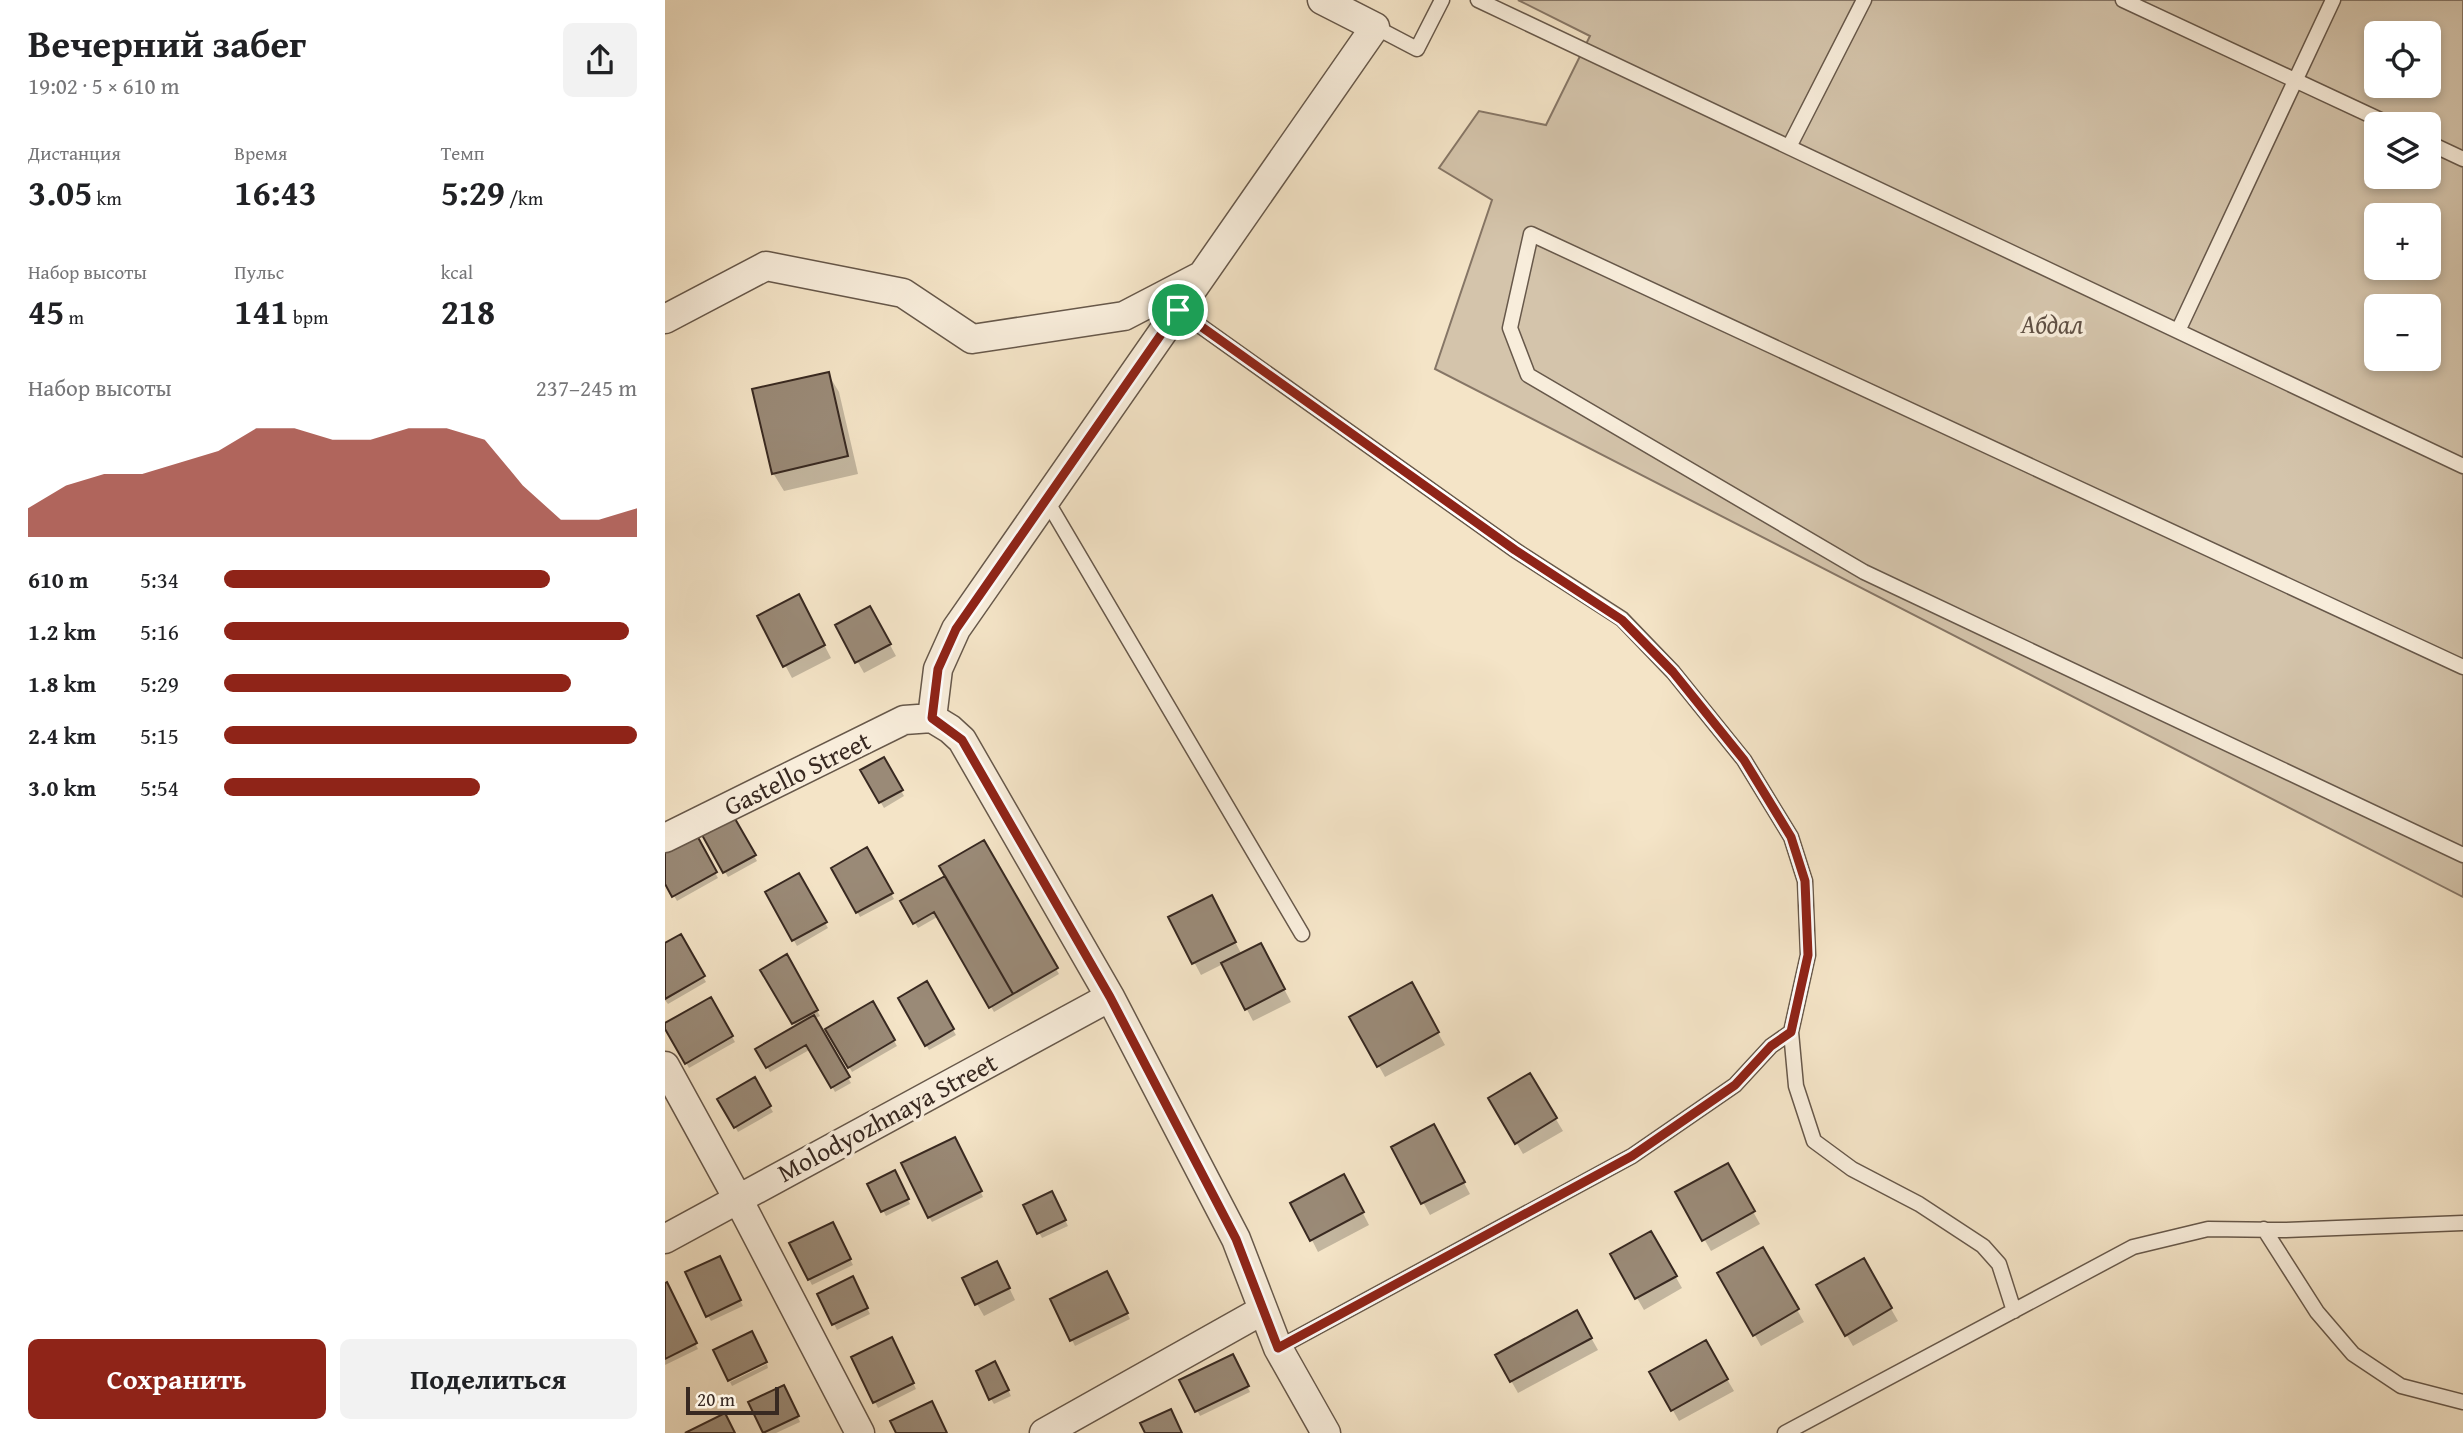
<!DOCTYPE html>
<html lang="ru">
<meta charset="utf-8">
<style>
body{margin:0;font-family:"Gentium Book Plus",serif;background:#f2f2f2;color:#202124;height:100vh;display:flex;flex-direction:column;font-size:26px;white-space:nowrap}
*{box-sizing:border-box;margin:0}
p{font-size:23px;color:#757577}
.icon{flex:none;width:38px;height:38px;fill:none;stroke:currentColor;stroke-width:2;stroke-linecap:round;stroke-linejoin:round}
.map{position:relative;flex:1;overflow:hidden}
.sheet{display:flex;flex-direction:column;background:#fff;width:665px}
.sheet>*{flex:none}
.buttons{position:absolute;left:1699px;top:21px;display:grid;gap:14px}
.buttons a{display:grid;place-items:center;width:77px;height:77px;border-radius:10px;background:#fff;box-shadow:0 4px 10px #0003;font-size:35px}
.scale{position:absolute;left:21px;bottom:18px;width:93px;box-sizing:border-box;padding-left:7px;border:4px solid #382921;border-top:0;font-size:19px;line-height:24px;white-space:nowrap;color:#382921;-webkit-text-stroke:5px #f8eddb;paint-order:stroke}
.pin{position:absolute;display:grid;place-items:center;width:60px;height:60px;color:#fff;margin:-30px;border:4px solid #fff;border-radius:50%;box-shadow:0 2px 7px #0007}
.round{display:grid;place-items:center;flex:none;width:74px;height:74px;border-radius:10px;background:#f2f2f2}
.summary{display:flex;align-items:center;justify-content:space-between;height:119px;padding:0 28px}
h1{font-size:38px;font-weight:600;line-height:52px}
.figures{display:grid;grid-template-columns:repeat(3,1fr);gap:10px;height:119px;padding:7px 28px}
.figures div{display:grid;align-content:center}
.figures b{font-size:35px;font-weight:600}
.figures small{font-size:19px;font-weight:400}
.figures p{font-size:19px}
.chart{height:196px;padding:14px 28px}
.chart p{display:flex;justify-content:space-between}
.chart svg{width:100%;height:126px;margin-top:7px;fill:#8f2418;opacity:.7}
.button{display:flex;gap:14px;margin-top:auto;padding:14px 28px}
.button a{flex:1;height:80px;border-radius:10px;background:#8f2418;color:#fff;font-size:28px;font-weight:600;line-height:80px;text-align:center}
.button a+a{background:#f2f2f2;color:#202124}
ul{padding:0 28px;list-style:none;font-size:23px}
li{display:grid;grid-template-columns:112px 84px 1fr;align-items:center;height:52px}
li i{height:18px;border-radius:9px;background:#8f2418}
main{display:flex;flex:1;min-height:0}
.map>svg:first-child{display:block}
.green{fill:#d4c4ab;stroke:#867666;stroke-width:2;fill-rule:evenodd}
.shadow{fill:#0003}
.building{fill:#9a8a77;stroke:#382921;stroke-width:2}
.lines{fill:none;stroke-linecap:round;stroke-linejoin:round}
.service-casing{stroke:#67584a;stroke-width:17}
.minor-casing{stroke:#67584a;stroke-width:31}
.service{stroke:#f8eddb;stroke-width:14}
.minor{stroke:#f8eddb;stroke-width:28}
.route-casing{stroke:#fff;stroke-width:14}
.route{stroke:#8f2418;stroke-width:9}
.labels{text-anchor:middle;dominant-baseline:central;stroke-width:7;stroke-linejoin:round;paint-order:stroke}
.park-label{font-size:26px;font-style:italic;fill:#5f5044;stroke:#f8eddb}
.street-label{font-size:26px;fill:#382921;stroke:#f8eddb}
</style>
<main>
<section class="sheet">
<div class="summary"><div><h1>Вечерний забег</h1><p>19:02 · 5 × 610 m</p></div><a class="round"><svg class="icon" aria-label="share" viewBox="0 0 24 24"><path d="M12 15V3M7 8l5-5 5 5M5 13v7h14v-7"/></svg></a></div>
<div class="figures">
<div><p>Дистанция</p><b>3.05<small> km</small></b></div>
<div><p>Время</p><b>16:43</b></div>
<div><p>Темп</p><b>5:29<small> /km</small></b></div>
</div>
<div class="figures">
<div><p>Набор высоты</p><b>45<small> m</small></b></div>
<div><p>Пульс</p><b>141<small> bpm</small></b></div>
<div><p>kcal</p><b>218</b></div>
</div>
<div class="chart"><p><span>Набор высоты</span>237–245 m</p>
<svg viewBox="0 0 160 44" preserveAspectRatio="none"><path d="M0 44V34L10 26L20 22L30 22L40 18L50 14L60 6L70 6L80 10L90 10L100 6L110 6L120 10L130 26L140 38L150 38L160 34V44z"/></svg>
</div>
<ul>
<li><b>610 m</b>5:34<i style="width:79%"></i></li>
<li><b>1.2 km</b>5:16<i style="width:98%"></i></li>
<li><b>1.8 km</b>5:29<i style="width:84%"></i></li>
<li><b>2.4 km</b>5:15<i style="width:100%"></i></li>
<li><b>3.0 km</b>5:54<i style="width:62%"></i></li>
</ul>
<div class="button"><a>Сохранить</a><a>Поделиться</a></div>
</section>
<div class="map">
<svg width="1798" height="1433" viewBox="0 0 1798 1433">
<rect width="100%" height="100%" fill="#f4e4c7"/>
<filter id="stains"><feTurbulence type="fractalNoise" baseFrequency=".00286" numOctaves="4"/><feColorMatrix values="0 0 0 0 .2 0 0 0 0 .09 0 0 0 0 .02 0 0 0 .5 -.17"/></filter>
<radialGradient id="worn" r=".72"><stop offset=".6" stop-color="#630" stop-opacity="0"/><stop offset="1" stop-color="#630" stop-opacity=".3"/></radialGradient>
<path class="green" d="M853 0H1798V897L770 369 827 200 774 168 814 111 881 125 925 36ZM1712 33H1764V86H1712ZM1712 124H1764V177H1712ZM1712 215H1764V268H1712ZM1712 306H1764V359H1712Z"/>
<path class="shadow" d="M163 374 174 392 193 474 119 491 108 473Z
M140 608 166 658 127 678 94 617Z
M205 608 231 656 199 673 172 625Z
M218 759 239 796 219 808 197 771Z
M68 819 92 861 63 877 39 836Z
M28 833 53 878 12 901 0 880Z
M318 843 394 974 329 1012 274 916 253 928 238 902 282 877Z
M202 850 229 899 195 917 168 869Z
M133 875 163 928 132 946 102 892Z
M553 909 577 955 602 957 626 1002 588 1021 558 964 536 975 505 917Z
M15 937 41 982 3 1004 0 1000V945Z
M121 957 155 1016 149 1019 186 1083 170 1092 146 1049 105 1072 92 1050 131 1027 98 970Z
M261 984 291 1035 264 1050 235 999Z
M746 985 780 1045 720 1077 687 1018Z
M45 999 70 1042 24 1068 0 1025Z
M207 1004 232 1046 187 1072 163 1030Z
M865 1076 898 1131 858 1154 826 1099Z
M89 1080 108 1112 73 1132 55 1100Z
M775 1138 805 1194 765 1215 728 1147Z
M293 1144 318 1197 267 1222 264 1217Z
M1062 1166 1095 1224 1046 1251 1013 1193Z
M229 1173 245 1204 221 1216 204 1184Z
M685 1188 704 1225 653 1252 647 1240Z
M389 1198 403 1226 377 1238 360 1206Z
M170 1230 188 1265 147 1285 144 1279Z
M986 1233 1017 1288 979 1310 947 1255Z
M1098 1250 1139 1322 1096 1346 1055 1274Z
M1198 1260 1233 1321 1188 1346 1153 1286Z
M57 1263 78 1306 46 1321 43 1316Z
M338 1275 350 1300 319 1316 312 1304Z
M445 1278 465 1319 410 1346 387 1300Z
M190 1284 205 1314 172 1330 154 1295Z
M0 1285 33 1349 0 1365Z
M912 1313 933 1350 853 1393 832 1356Z
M1040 1342 1069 1391 1014 1421 986 1372Z
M229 1344 251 1389 213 1408 188 1358Z
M567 1356 585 1392 535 1416 517 1381Z
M102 1364 103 1368 67 1386 65 1382Z
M333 1369 346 1396 329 1404 326 1399Z
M121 1392 135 1422 111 1433H100L85 1403Z"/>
<path class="building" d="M164 372 183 456 107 474 87 389Z
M134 594 160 645 118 667 92 616Z
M205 606 226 644 190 663 170 625Z
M219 757 238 790 214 803 195 770Z
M69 817 91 855 58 873 37 835Z
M29 830 52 872 7 897 0 884V846Z
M319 840 393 968 348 994 274 866Z
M202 847 228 893 191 913 166 868Z
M134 873 162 922 127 941 100 892Z
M280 876 348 994 324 1008 269 912 248 924 235 901Z
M547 895 571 942 527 964 503 917Z
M16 934 40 976 0 999V943Z
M596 943 620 989 580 1010 556 963Z
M122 954 153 1010 127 1024 95 970Z
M262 981 289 1029 260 1046 233 998Z
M747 982 774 1032 712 1067 684 1017Z
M46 997 68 1036 20 1064 0 1029V1023Z
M208 1001 230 1040 183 1068 160 1029Z
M149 1015 185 1077 166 1088 141 1045 101 1068 90 1049Z
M865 1073 892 1118 850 1144 823 1098Z
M90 1077 106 1106 69 1128 52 1099Z
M769 1124 800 1182 756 1204 726 1147Z
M290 1137 317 1191 263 1218 236 1163Z
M1063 1163 1090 1211 1037 1241 1010 1192Z
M230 1170 244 1199 216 1212 202 1184Z
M679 1174 699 1212 645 1241 625 1203Z
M387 1191 401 1220 372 1234 358 1205Z
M168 1222 186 1259 143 1280 124 1243Z
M986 1231 1012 1276 970 1299 945 1254Z
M1098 1247 1134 1309 1088 1336 1052 1273Z
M55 1256 76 1300 41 1317 20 1272Z
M1199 1258 1227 1308 1180 1336 1151 1285Z
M332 1261 345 1288 310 1305 297 1278Z
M442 1271 463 1313 405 1341 385 1299Z
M188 1276 203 1308 167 1325 152 1294Z
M2 1282 32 1343 0 1359V1283Z
M912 1310 927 1338 845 1382 830 1355Z
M87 1331 102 1362 63 1381 48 1350Z
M227 1337 249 1383 208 1403 186 1357Z
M1041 1340 1063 1379 1006 1411 984 1372Z
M568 1354 584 1386 530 1412 514 1380Z
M330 1361 344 1390 324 1400 311 1371Z
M119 1385 134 1416 98 1433 83 1402Z
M267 1401 282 1433H231L225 1421Z
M506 1409 517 1433H480L475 1423Z
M60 1413 70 1433H20Z"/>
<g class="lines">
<defs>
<path id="service" d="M813 0 1798 466
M1458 0 1724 124
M710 27 752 49 777 0
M1764 143 1798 159
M1124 147 1199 0
M513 310 850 550 957 619 1008 672 1079 760 1126 837 1140 881 1143 955 1126 1032 1106 1046 1070 1085 967 1156 613 1348
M1513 331 1668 0
M382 501 637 934
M1798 667 866 234 845 328 863 375 1199 572 1798 855
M1126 1032 1131 1086 1149 1141 1187 1169 1254 1204 1318 1246 1334 1264 1349 1311
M1599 1229 1652 1312 1688 1354 1736 1386 1798 1402
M1120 1433 1468 1247 1543 1229 1620 1230 1798 1223"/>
<path id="minor" d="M0 319 101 266 238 293 307 339 459 316 534 277
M267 718 273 669 291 629 710 27 657 0
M267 718 285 729 297 740 445 997 571 1239 613 1348 661 1433
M0 838 239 720 267 718
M0 1066 73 1199 195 1433
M0 1239 445 997
M379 1433 598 1310"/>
</defs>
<use href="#service" class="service-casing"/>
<use href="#minor" class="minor-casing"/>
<use href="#service" class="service"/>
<use href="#minor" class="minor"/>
</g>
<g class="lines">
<defs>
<path id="route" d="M513 310 850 550 957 620 1008 672 1079 760 1126 837 1140 881 1143 955 1126 1032 1106 1046 1070 1085 967 1156 613 1348 571 1239 445 997 297 740 267 718 273 669 291 629Z"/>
</defs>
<use href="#route" class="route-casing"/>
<use href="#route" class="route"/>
</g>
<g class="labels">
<g class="park-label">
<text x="1387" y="323">Абдал</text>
</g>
<g class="street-label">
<text transform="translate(132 773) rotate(-26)">Gastello Street</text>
<text transform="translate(222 1117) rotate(-28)">Molodyozhnaya Street</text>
</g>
</g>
<rect width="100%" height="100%" filter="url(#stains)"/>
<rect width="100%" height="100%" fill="url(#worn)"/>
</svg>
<div class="buttons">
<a><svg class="icon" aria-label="locate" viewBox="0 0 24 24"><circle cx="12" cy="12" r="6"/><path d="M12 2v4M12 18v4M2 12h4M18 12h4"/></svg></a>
<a><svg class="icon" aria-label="layers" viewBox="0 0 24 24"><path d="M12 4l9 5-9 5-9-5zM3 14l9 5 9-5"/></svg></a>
<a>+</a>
<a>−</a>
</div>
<div class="scale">20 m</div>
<div class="pin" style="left:513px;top:310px;background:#1e9e55"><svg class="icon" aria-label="arrive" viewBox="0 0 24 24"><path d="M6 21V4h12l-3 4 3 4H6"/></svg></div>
</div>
</main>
